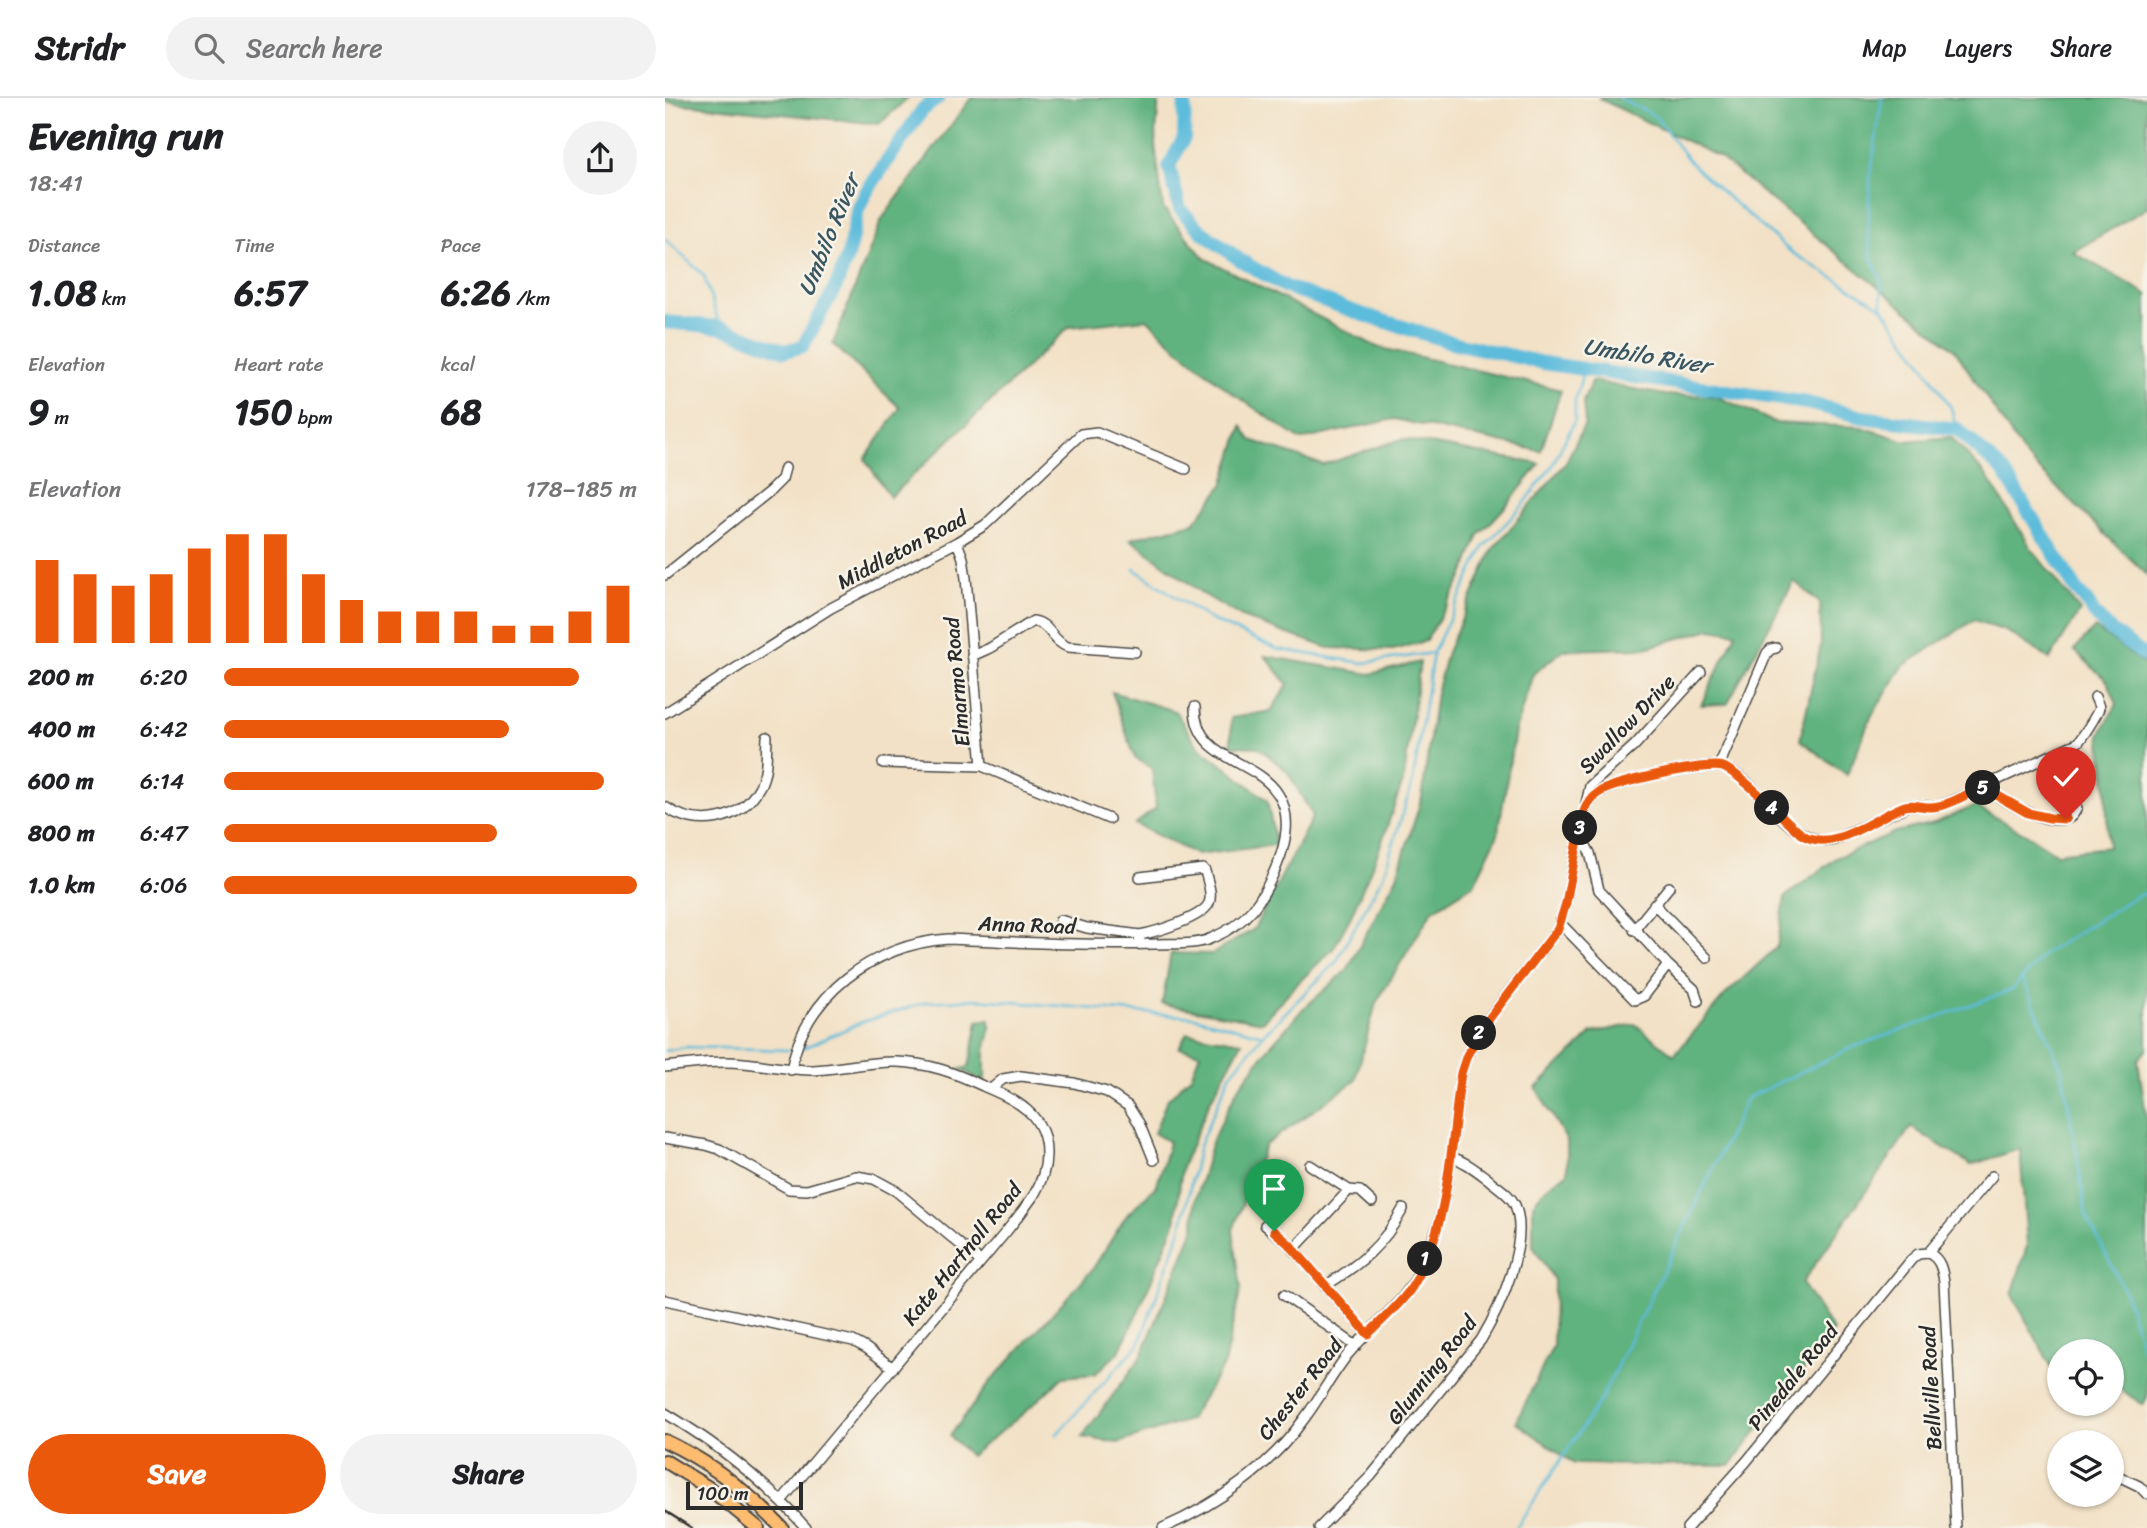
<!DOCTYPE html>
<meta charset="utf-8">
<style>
body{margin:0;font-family:Sriracha,sans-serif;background:#f2f2f2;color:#202124;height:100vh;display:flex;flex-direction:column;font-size:26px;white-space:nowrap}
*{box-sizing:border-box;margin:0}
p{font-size:23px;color:#757577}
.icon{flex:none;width:38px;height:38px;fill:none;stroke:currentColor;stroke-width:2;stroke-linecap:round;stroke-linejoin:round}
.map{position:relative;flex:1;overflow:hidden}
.details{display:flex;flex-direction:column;background:#fff;width:665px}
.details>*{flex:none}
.fabs{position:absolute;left:1382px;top:1241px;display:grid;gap:14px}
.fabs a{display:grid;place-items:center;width:77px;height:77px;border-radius:50%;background:#fff;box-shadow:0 2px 5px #0004;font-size:35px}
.scale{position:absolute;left:21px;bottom:18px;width:117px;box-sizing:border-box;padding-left:7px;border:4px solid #2b2b2b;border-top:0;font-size:19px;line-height:24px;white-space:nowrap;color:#2b2b2b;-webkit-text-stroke:5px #f7f3e8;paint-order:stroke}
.pin{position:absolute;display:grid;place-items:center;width:60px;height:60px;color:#fff;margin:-72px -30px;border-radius:50% 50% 50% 0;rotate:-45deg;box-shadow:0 0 7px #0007}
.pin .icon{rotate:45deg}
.km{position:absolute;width:35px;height:35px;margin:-18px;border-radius:50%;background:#222;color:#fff;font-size:19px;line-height:35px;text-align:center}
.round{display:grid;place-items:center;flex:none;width:74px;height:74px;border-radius:37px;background:#f2f2f2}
.head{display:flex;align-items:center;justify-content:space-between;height:119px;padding:0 28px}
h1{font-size:38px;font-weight:700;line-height:52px}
.metrics{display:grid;grid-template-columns:repeat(3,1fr);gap:10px;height:119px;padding:7px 28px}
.metrics div{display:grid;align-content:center}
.metrics b{font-size:35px;font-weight:700}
.metrics small{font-size:19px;font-weight:400}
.metrics p{font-size:19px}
.chart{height:196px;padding:14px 28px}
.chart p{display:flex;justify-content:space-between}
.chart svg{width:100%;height:126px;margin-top:7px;stroke:#ea580c;stroke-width:6}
.cta{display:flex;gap:14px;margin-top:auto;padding:14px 28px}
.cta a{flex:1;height:80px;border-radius:42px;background:#ea580c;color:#fff;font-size:28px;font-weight:700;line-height:80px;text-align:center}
.cta a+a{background:#f2f2f2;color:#202124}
ul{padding:0 28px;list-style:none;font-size:23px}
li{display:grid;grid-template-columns:112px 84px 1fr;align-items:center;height:52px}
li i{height:18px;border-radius:9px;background:#ea580c}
header{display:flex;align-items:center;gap:42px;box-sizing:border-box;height:98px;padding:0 35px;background:#fff;border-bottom:2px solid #e0e0e0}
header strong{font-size:33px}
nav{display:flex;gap:38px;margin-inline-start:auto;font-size:24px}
.search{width:490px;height:63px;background:#f2f2f2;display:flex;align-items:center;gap:18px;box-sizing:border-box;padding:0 24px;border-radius:38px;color:#757577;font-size:26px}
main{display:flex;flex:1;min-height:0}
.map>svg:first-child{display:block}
.forest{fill:#60b27f;stroke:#466e55;stroke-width:2}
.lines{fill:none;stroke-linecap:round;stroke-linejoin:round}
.stream{stroke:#5dbcdb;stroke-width:2.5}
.river{stroke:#5dbcdb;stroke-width:14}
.minor-casing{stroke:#494642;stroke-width:12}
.highway-casing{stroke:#494642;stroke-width:16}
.minor{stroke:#fff;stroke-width:9}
.highway{stroke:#febc70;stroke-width:12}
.rail{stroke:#2b2b2b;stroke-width:2.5}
.route-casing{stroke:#fff;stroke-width:14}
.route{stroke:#ea580c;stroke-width:9}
.labels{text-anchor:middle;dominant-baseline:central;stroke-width:5;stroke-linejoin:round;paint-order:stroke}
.street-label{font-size:21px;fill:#2b2b2b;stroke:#f7f3e8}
.water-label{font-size:23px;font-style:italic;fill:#3a5660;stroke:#f7f3e8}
</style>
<header>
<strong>Stridr</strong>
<div class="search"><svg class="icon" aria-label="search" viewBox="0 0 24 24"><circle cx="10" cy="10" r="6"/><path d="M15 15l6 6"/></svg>Search here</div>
<nav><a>Map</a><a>Layers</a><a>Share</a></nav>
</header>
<main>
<section class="details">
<div class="head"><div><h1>Evening run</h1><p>18:41</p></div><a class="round"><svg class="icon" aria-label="share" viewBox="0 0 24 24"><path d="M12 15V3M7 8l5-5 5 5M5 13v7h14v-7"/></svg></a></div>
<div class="metrics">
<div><p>Distance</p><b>1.08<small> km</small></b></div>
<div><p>Time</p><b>6:57</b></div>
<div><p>Pace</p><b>6:26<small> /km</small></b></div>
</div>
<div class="metrics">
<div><p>Elevation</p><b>9<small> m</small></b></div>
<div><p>Heart rate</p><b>150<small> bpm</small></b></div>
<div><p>kcal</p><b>68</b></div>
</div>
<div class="chart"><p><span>Elevation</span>178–185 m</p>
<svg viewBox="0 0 160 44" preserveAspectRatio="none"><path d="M5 44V15M15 44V20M25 44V24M35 44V20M45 44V11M55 44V6M65 44V6M75 44V20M85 44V29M95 44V33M105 44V33M115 44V33M125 44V38M135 44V38M145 44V33M155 44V24"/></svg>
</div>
<ul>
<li><b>200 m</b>6:20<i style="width:86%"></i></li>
<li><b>400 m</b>6:42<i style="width:69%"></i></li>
<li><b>600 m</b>6:14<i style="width:92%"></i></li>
<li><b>800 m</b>6:47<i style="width:66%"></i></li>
<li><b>1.0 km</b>6:06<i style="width:100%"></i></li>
</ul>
<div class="cta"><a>Save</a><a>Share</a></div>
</section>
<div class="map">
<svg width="1482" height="1430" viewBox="0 0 1482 1430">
<rect width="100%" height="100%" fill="#f7f3e8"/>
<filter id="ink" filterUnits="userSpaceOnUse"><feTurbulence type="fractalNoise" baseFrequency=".0143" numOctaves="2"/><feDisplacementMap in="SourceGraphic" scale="14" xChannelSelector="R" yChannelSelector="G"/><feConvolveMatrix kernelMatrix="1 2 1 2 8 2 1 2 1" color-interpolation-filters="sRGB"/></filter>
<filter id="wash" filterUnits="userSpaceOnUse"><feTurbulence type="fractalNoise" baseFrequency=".00686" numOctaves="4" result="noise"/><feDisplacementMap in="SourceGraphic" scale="28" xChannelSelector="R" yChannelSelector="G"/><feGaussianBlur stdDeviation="1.57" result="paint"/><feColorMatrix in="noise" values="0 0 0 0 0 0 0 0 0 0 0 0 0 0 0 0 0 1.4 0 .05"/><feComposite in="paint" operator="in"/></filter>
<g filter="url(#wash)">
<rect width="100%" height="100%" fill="#f2e1c6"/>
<path class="forest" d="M0 0H243L214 26 0 4Z
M306 0H494L490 46 498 110 539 160 712 249 896 292 876 353 729 321 636 342 566 294 513 251 482 221 404 229 225 399 200 361 235 310 168 246 217 121Z
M933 0H1482V110L1408 154 1482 196V477L1361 359 1289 251 1054 59Z
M927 283 1000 297 1051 298 1111 325 1196 329 1241 343 1286 339 1321 377 1366 450 1415 513 1385 561 1343 534 1309 522 1238 568 1206 619 1182 677 1135 642 1156 546 1155 505 1129 483 1062 606 1036 607 1071 535 1046 531 980 550 898 552 868 576 850 633 833 736 809 786 767 813 711 905 690 983 600 1047 568 1132 576 1190 559 1266 524 1322 453 1345 417 1339 476 1259 529 1131 530 1103 547 1043 572 992 602 952 637 912 682 872 732 778 757 699 771 595 782 554 828 451 900 366 920 326 918 303Z
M577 328 586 342 658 367 737 341 875 366 842 407 814 437 797 480 761 543 728 552 664 550 614 533 577 519 538 496 465 441 529 425 558 387Z
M1430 530 1482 568V951L1473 962 1482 1024V1299L1478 1307 1447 1285V1253H1395V1273L1391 1277 1347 1197 1362 1148 1355 1051 1306 1067 1246 1029 1137 1185 1168 1233 1065 1368 909 1366 851 1324 888 1248 889 1182 868 1148V1105L881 1090 902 1075V1043L871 990 927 935 970 926 1009 957 1060 897 1112 849 1120 799 1171 760 1230 734 1269 725 1310 708 1361 736 1391 755 1443 749 1441 688 1435 636 1452 606 1443 584 1409 552Z
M600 558 705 576 755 564 739 680 715 749 686 818 668 851 626 892 597 924 497 906 506 855 547 856 589 831 648 718 622 673 593 649 566 648V620L606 613 623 586Z
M447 594 510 613 533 648 602 702 611 747 532 757 470 726 491 710 487 670 470 660Z
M325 921V933L320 952V985L296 971 304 969 313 923Z
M522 935 577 944 545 1003 517 1069 510 1125 476 1207 454 1254 430 1276 398 1279 359 1315 305 1358 285 1338 326 1283 427 1172 462 1117 492 1087 504 1044 489 1035 502 1002 526 978 535 955 514 950Z"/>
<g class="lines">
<path class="stream" d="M954 0 990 18 1025 64 1057 94 1126 154 1217 209
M1217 0 1205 81 1203 134 1206 159 1216 182 1217 209 1256 263 1286 310 1292 331
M0 141 39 178 55 229
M469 471 544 521 612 551 698 565 768 555
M1357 880 1397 972 1412 1057 1421 1117 1459 1192 1482 1266
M134 952 197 924 262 904 311 901 529 919 598 937
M0 953 22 949 123 952
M391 1337 474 1246 516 1131 534 1048 565 977 598 937 671 864 718 778 748 683 768 555 819 449 859 406 887 368 910 322V302L919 271
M851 1430 936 1301 1082 1000 1186 950 1347 892 1379 856 1468 800 1482 794"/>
<path class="river" d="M520 0 519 40 504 68 515 111 537 134 575 162 621 189 696 216 786 244 878 265 1142 305 1197 319 1292 331 1339 374 1412 493C1420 500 1423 506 1429 515 1443 533 1464 546 1482 559
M0 224 55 229 120 253 138 248 171 188 183 157 193 111 203 91 258 11 273 0"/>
</g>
</g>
<g filter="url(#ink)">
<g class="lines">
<defs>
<path id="minor" d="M292 444 298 460 301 480 317 668 444 721
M0 477 105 393 117 381 120 370
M307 558 325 550 368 523C385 525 387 544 403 549L470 554
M0 615 166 510 292 444 320 427 416 336 432 334 521 371
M218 665 317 668
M1054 668 1102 555 1106 551 1111 550
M1317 689C1336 701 1378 727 1401 721 1407 720 1409 715 1412 710
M921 706 925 688 970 647 1036 574
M0 709C32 731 76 724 95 688 103 673 101 655 102 639
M989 806 1042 860
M395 822 422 830 475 837
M896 826 970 902 979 898 1003 867 934 792 925 755 914 736
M969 832 1004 789
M474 846 475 837C490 834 538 820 544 805 548 796 542 782 540 773L538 771 475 779
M1003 867 1029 891 1033 903
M0 969C26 966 53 962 79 965 102 967 125 972 148 972 176 971 204 963 232 964 264 965 290 975 318 988 351 1002 382 1016 381 1057 381 1071 376 1085 369 1097 360 1110 350 1123 340 1135L117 1402
M126 972C139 897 209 846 283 841 352 844 421 848 489 846 508 845 530 848 547 840 583 825 598 802 612 767 621 746 627 717 613 696 590 660 530 663 530 609
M326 991 338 981 356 978 409 985 442 994 463 1008 474 1025 489 1062
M0 1040 41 1047 54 1051 124 1091 142 1092 191 1078 209 1081 231 1093 315 1163
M645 1067 684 1092 695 1093 707 1104
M600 1127 625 1147 703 1236
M629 1151 684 1092
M1263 1155C1275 1160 1277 1171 1279 1183L1291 1430
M1263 1155 1327 1078
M660 1188C695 1166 718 1148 738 1111
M619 1197 691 1248
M0 1202 188 1243 201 1250 228 1270
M0 1315C54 1347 100 1383 141 1430
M1447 1375 1474 1388 1482 1396
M498 1430C551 1407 605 1369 639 1321 655 1300 667 1276 684 1255 712 1222 743 1204 760 1162 768 1141 777 1118 780 1096 788 1056 790 1015 796 975L802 957 823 921 893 831 901 805 918 716C921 707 925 700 933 695 949 684 1043 663 1060 670 1099 686 1121 749 1169 742L1244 707 1270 709 1285 704 1412 645C1416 642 1433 615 1434 610 1434 607 1431 602 1430 599
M654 1430 706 1378 816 1242C835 1210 865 1145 850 1107 845 1096 832 1089 823 1081 811 1072 800 1063 786 1059
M1022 1430 1081 1364 1247 1161 1253 1156 1263 1155"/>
<path id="highway" d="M0 1343C45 1364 83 1394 117 1430
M0 1363 44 1390 93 1430"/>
</defs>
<use href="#minor" class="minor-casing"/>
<use href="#highway" class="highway-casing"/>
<use href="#minor" class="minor"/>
<use href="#highway" class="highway"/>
<path class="rail" d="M0 1413 27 1430"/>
</g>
</g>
<g class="lines" filter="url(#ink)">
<defs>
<path id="route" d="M609 1133 625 1147 703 1236C718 1221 735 1207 747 1189 785 1130 786 1043 796 975L802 957 823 922 893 831 901 805 918 716C921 707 925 700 933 695 948 684 1042 664 1058 669 1078 677 1117 720 1136 736 1168 757 1209 719 1240 708 1249 705 1258 710 1267 709 1284 708 1301 696 1317 689L1363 715 1385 720 1401 721"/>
</defs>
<use href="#route" class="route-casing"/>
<use href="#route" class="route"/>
</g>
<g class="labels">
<g class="street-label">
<text transform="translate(237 452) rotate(-28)">Middleton Road</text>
<text transform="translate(292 584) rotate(-95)">Elmarmo Road</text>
<text transform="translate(962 626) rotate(-46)">Swallow Drive</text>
<text transform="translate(362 827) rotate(2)">Anna Road</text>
<text transform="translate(297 1156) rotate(-51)">Kate Hartnoll Road</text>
<text transform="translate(767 1272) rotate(-52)">Glunning Road</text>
<text transform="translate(1128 1279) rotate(-51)">Pinedale Road</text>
<text transform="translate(1266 1290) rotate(-93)">Bellville Road</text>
<text transform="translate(635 1291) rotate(-52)">Chester Road</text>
</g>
<g class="water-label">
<text transform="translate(164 137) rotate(-68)">Umbilo River</text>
<text transform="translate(982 258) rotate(9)">Umbilo River</text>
</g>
</g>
</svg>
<div class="fabs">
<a><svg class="icon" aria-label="locate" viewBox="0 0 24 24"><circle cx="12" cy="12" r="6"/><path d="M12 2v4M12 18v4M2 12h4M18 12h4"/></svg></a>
<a><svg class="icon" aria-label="layers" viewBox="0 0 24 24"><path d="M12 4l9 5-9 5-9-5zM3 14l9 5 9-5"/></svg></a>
</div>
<div class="scale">100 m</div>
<div class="pin" style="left:609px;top:1133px;background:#1e9e55"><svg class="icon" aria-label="arrive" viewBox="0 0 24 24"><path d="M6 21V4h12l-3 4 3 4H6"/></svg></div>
<div class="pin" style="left:1401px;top:721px;background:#d93025"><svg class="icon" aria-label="check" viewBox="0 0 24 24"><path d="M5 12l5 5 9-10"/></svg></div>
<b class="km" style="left:760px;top:1161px">1</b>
<b class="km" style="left:814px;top:935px">2</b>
<b class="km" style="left:915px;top:730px">3</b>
<b class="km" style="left:1107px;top:710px">4</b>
<b class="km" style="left:1318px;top:690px">5</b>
</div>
</main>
